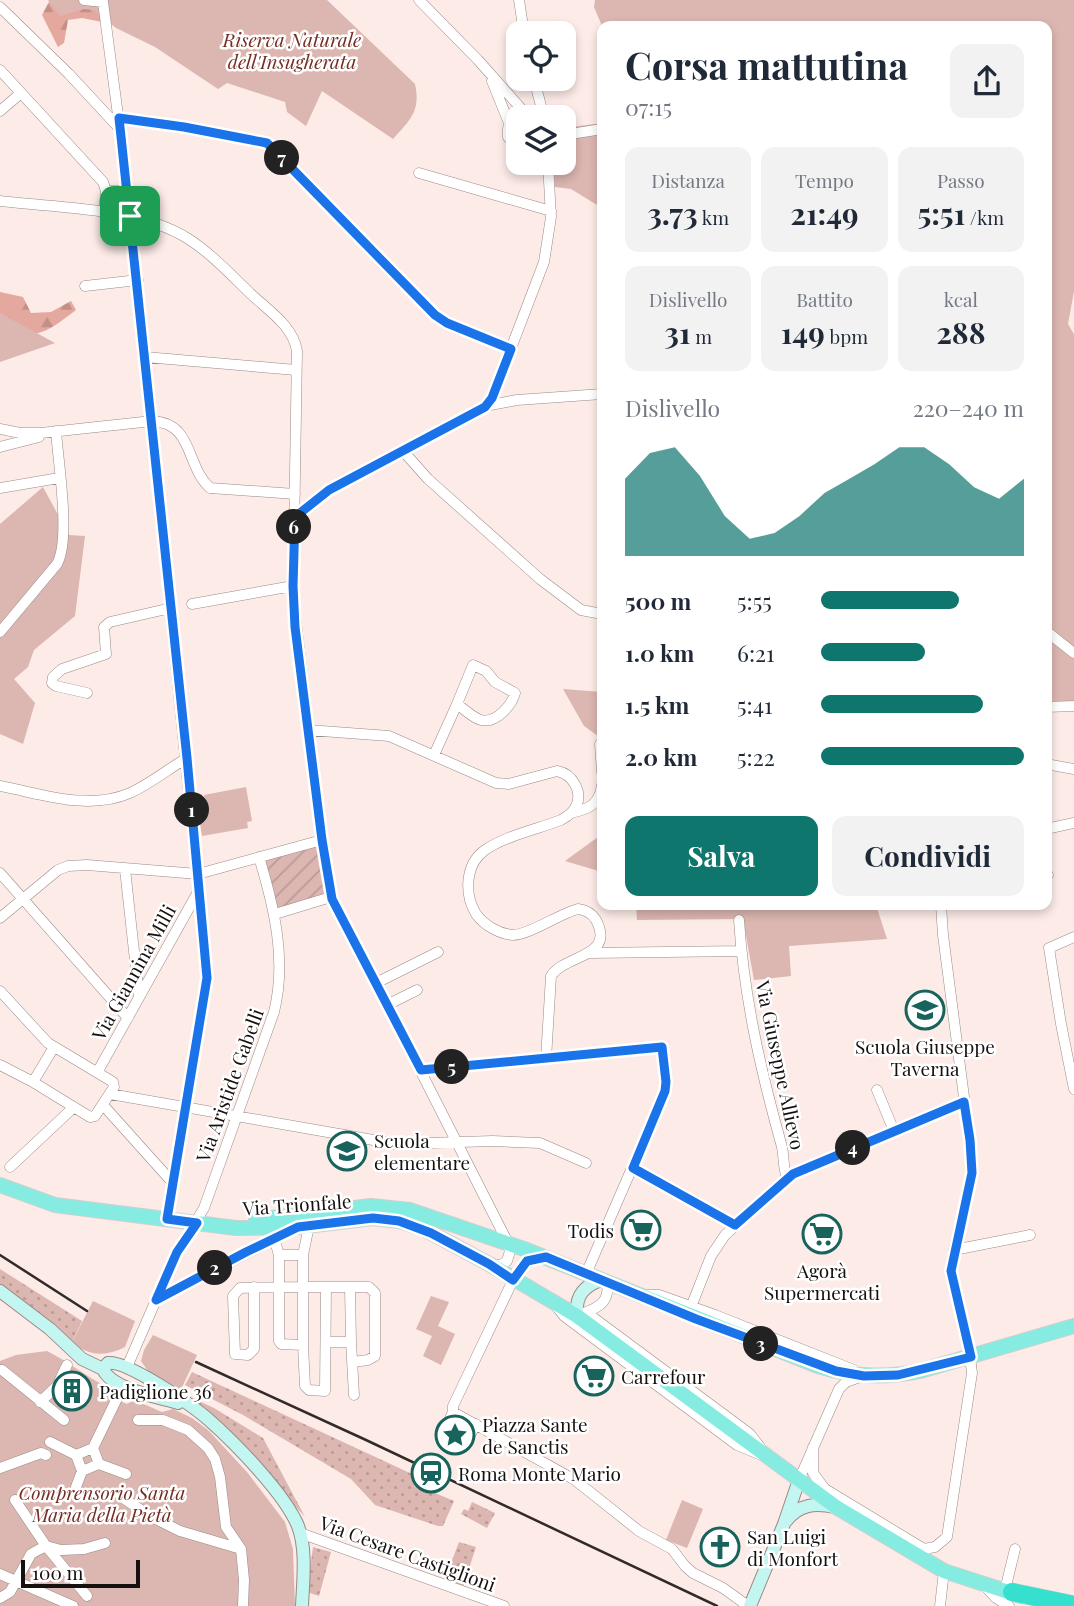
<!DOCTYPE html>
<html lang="it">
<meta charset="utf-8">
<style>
body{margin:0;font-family:"Playfair Display",serif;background:#f2f2f3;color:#1f2937;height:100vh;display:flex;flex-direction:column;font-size:26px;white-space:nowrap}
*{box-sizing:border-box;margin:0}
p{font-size:23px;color:#747a83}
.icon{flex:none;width:38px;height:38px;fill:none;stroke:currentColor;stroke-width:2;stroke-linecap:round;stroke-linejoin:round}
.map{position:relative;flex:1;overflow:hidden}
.sheet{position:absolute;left:597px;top:21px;width:455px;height:889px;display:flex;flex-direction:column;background:#fff;border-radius:14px;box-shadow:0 4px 10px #0003}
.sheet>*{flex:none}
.buttons{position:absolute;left:506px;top:21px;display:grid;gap:14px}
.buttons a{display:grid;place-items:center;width:70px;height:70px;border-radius:14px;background:#fff;box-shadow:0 4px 10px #0003;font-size:35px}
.scale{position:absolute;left:21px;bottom:18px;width:119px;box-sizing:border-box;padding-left:7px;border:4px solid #16100f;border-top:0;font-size:19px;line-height:24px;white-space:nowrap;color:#16100f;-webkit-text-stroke:5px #fff;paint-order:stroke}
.pin{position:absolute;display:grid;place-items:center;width:60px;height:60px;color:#fff;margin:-30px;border-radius:14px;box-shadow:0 4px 10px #0006}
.km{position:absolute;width:35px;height:35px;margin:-18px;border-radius:50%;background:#222;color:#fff;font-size:19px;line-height:35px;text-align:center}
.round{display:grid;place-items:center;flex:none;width:74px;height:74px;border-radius:14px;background:#f2f2f3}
.overview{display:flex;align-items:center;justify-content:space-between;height:119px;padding:0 28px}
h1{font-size:38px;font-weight:700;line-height:52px}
.metrics{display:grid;grid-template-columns:repeat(3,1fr);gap:10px;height:119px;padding:7px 28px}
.metrics div{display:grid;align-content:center;border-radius:14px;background:#f2f2f3;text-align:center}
.metrics b{font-size:30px;font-weight:700}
.metrics small{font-size:19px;font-weight:400}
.metrics p{font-size:19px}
.chart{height:196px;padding:14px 28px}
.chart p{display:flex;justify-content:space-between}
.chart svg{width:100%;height:126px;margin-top:7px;fill:#0f766e;opacity:.7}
.button{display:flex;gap:14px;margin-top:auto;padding:14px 28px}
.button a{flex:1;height:80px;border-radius:14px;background:#0f766e;color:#fff;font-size:28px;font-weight:700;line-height:80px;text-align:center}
.button a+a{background:#f2f2f3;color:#1f2937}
ul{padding:0 28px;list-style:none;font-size:23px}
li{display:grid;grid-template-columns:112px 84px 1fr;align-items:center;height:52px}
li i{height:18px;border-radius:9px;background:#0f766e}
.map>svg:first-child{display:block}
.grass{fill:url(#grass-dots)}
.forest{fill:url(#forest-firs)}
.park{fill:#dcb6b0}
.garden{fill:url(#garden-furrows)}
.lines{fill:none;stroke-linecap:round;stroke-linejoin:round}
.street-casing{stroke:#9a8a87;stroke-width:11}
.secondary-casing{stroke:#9a8a87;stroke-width:14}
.primary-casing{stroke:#d0cfcf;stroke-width:16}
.highway-casing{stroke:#d0cfcf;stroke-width:19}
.street{stroke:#fff;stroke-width:10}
.secondary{stroke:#c3f6f0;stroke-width:12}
.primary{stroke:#86ece2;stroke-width:14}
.highway{stroke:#36e0ce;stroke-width:18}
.rail{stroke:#312a28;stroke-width:2.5}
.route-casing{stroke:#fff;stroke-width:14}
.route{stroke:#1a73e8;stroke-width:9}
.labels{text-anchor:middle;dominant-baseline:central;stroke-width:5;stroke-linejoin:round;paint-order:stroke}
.park-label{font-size:19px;font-style:italic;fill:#752d24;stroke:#fff}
.street-label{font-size:19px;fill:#16100f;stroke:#fff}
.poi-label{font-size:19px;fill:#16100f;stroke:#fff;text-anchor:start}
</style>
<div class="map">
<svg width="1074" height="1606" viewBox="0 0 1074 1606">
<defs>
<pattern id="grass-dots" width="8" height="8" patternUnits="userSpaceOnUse" patternTransform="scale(1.75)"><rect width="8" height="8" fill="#dcb6b0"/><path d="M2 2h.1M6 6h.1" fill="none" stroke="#bc9b96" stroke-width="1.8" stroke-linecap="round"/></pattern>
<pattern id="forest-firs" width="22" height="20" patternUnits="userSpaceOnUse" patternTransform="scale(1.75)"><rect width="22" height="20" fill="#e4a89e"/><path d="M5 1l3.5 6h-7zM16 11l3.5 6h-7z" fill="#c39087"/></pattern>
<pattern id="garden-furrows" width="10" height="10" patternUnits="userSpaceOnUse" patternTransform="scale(1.75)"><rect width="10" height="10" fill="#dcb6b0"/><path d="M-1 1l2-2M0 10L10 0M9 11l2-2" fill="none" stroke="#bc9b96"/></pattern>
</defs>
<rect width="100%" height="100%" fill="#fcebe7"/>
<path class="grass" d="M0 1269 82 1321 72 1342 0 1286Z
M192 1372 438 1486 435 1493 454 1501 443 1526H438L375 1505 351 1479 243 1415 185 1385Z
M190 1397 214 1408 263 1438 305 1517 220 1421 205 1408 190 1401Z
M472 1502 495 1513 487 1528 461 1514 464 1509 468 1511Z
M459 1542 476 1547 463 1587 445 1579Z
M313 1547 331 1552 319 1596 307 1592Z"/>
<path class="forest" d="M50 0 99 6 102 22 82 18 68 20 64 43 58 47 42 15Z
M0 292 23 297 31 313 51 312 71 301 76 310C47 332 36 342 0 326Z"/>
<path class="park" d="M48 0H327L415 84C421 111 410 120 393 139L322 91 306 126 287 112 285 102 227 83 218 89 155 47 116 28 94 10 84 9 60 16Z
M595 0H1074V291L1068 324 1074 334V701L1047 703 1046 26H602L594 7Z
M602 123V208L571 189 555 187 553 163H564V128Z
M0 313 55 343 0 362Z
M43 487 69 535 85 536 75 616 34 650 28 667 14 679 35 703 23 744 0 734V524Z
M563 689 602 692V739L584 726Z
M246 787 252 821 247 822 248 828 202 836 199 818 208 816 204 795Z
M602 834V872L565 861Z
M636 905H876L887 939 789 946 791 976 754 980 743 919 637 920Z
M431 1296 449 1302 438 1326 455 1334 441 1365 423 1356 432 1336 416 1329Z
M93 1301 135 1321 125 1347C105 1357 88 1356 72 1342Z
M153 1335 197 1355 178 1396 152 1377 141 1361 144 1350Z
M47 1351C67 1361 83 1374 103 1385L106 1395 127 1404 134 1400 162 1412 173 1409 192 1418 208 1430 247 1472 285 1522 293 1549 295 1606H0V1361L16 1355Z
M682 1500 703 1509 687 1548 666 1540Z"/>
<path class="garden" d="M318 843 327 895 276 909 263 860Z"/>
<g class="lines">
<defs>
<path id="street" d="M84 0 103 2 128 191 207 974 167 1219
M419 0 478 60 525 113
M519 0 524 33
M0 7 69 74 120 129
M0 70 103 182 106 191 104 213
M534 79 541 106 540 117
M492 81 509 123
M0 111 21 93
M119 118 184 127 267 143 435 315 447 323 511 350
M564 135 602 129
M518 148 508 137C505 120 520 109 536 117
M419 173 551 211
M106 191H128
M0 201C58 208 137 207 187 238 211 253 231 275 251 294 269 311 293 326 297 351L293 597 322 840 330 893 508 1243 510 1251 507 1261 501 1265H493
M85 286 138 280
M145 357 296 370
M486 407 492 398 544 262 551 217 548 163
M0 429 20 433H41L152 421C194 423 185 465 210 488L295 494
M0 447 39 437
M404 452 428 479 540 579 581 610 602 614
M0 488 59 478
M295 517 329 490 490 405 517 400 602 394
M192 604 293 586
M1046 631 1074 653
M0 632 57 564C71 539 58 461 56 431
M473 665 486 671 495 682 515 693C512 705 496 724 481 720 473 718 464 709 457 704Z
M87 693 56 686 52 683 53 677 62 669 106 654 104 627 110 622 171 608
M1046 707 1074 706
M308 730 389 736 496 783 509 784 557 771C573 774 584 793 575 808 572 814 566 817 561 820 538 829 505 836 485 850 465 864 464 894 476 914 484 925 499 934 513 935 529 935 559 914 578 909 586 910 592 913 596 920 616 958 565 954 551 976L546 1059
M600 744 602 772
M434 755 457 704
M1046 764 1074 769
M0 786C43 794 88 811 130 793 150 784 168 769 187 758
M571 813C589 809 599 805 602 785
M1046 829 1074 823
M125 869 139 997
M0 873 128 1018
M1046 874 1048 875
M275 914 331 897
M0 918 58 870 68 866 87 865 198 874 322 840
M739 920C744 998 761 1072 782 1147 784 1157 783 1168 787 1178
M1074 937 1049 948 1061 1024 1074 1089
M591 953 741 951
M376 983 438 952
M0 991 48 1043 113 1082 114 1087 95 1116 90 1117 33 1082 54 1047
M387 1005 417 990
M0 1065 33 1082
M421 1070 661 1047 666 1082 664 1094 586 1274
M98 1071 199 890
M877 1090 894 1131
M110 1094 396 1144 493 1141 540 1143 586 1163
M103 1105 173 1183
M10 1167 74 1107
M633 1168 735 1225
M274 1238 279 1255H303V1287H369L375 1293V1356L368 1360 353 1362
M954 1250 1030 1235
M303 1255 309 1226
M254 1287V1349L248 1355 235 1354 233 1296 240 1288C261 1287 282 1287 303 1287V1345L281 1344 279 1341V1255
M646 1295H659L715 1315 854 1370
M157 1300 292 1230
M557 1307 564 1316 737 1445 759 1454
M691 1307 711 1256 725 1235 790 1176 963 1102
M584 1313C600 1307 610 1301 607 1282
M587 1313 750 1434 760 1447
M326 1342H351L350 1287
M351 1342 354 1395
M303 1345 305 1386 309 1390 325 1391 326 1287
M127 1367 175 1256 204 1208 274 1012C287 960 274 907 259 857
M0 1370H2L64 1420
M40 1402 57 1386 67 1365
M453 1412V1406L515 1276 527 1261 542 1257
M138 1420H163L188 1430 208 1448 215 1459 220 1477 226 1527 241 1549 244 1580 243 1606
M476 1424 465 1444 456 1445 441 1439 453 1412 575 1480 639 1531 672 1549 685 1566 693 1573 723 1588 748 1606
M50 1442 76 1455 82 1471 99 1464 93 1448 76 1455
M813 1447V1473L825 1489 924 1549 935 1547 947 1537 972 1373 969 1349 951 1271 954 1250 971 1180 972 1159 943 935 941 905
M93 1448 123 1386
M99 1464 126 1474
M0 1468 41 1453 46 1455
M799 1480 839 1389 846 1382 860 1377
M76 1487 82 1471
M120 1496 150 1516 180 1531 241 1549
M15 1500 46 1546 87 1596
M300 1533 504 1606
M0 1574 73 1606
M984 1585 996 1598 1009 1606
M1005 1590 1015 1549
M0 1598 10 1592 31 1554 38 1550 46 1546 61 1550 84 1549 105 1543
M940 1606 944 1571"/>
<path id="secondary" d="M0 1291 50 1329 82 1359 103 1369
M577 1316C575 1297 583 1286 601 1280
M103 1369 108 1363C127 1360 193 1406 209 1420 235 1443 285 1494 298 1526 307 1550 303 1581 302 1606
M103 1369C111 1389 158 1397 178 1403
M786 1521C799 1504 815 1503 835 1507
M750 1606 784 1524 799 1480"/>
<path id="primary" d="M0 1185 55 1205 236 1228 298 1227 373 1218 399 1221 424 1229 489 1264 577 1316 836 1507 944 1571 1021 1596
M256 1220 371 1206 410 1210 524 1249 818 1366C851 1377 886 1378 920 1371L1074 1326"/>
<path id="highway" d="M1012 1592 1074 1605"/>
</defs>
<use href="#street" class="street-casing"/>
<use href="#secondary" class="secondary-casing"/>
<use href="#primary" class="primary-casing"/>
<use href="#highway" class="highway-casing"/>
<use href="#street" class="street"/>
<use href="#secondary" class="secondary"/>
<use href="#primary" class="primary"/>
<use href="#highway" class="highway"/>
<path class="rail" d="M0 1255 87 1311
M196 1362 366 1440 717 1606"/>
</g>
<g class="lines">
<defs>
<path id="route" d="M119 118 184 127 267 143 435 315 447 323 511 349 492 398 485 407 329 490 295 517 293 586 295 627 322 840 332 899 421 1070 662 1047 666 1082 665 1091 633 1168 735 1225 793 1174 964 1102 970 1140 972 1173 951 1271 971 1357 898 1375 864 1376 836 1371 696 1319 546 1257 527 1261 513 1280 489 1264 431 1233 399 1221 373 1218 298 1227 246 1252 156 1300 177 1252 197 1223 167 1219 207 978 187 758Z"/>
</defs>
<use href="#route" class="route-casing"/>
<use href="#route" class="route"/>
</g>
<defs>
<symbol id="school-ring" viewBox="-11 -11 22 22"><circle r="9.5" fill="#fff" stroke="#18635b" stroke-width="1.5"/><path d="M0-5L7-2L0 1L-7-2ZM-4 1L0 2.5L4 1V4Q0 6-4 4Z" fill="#18635b"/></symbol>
<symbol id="supermarket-ring" viewBox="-11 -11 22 22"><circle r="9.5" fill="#fff" stroke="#18635b" stroke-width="1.5"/><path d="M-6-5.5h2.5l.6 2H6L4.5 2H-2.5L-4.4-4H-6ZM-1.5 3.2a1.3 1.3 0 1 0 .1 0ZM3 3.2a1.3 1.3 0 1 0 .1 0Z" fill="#18635b"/></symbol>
<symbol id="building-ring" viewBox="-11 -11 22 22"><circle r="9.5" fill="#fff" stroke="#18635b" stroke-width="1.5"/><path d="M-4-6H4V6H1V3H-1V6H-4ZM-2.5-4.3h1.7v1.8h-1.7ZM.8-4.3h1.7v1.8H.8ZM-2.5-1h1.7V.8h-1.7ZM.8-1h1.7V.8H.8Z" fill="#18635b"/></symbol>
<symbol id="sight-ring" viewBox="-11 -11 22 22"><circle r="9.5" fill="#fff" stroke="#18635b" stroke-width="1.5"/><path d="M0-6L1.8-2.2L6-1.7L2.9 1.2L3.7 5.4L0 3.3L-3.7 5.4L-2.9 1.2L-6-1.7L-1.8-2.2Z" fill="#18635b"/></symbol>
<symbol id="station-ring" viewBox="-11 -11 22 22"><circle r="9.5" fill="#fff" stroke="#18635b" stroke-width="1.5"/><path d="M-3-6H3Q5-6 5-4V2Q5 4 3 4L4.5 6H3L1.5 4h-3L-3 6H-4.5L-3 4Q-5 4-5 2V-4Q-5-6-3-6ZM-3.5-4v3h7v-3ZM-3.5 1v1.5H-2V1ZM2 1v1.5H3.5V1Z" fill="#18635b"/></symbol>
<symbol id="church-ring" viewBox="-11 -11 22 22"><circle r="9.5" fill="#fff" stroke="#18635b" stroke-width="1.5"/><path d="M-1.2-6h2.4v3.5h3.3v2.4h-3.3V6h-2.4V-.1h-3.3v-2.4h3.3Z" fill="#18635b"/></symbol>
</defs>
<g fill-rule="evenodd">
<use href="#school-ring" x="903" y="988" width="44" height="44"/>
<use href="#school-ring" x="325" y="1129" width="44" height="44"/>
<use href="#supermarket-ring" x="619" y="1208" width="44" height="44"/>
<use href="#supermarket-ring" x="800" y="1212" width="44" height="44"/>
<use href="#supermarket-ring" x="572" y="1354" width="44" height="44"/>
<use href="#building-ring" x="50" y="1369" width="44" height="44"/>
<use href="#sight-ring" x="433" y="1413" width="44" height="44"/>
<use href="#station-ring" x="409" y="1451" width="44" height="44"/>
<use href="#church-ring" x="698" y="1525" width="44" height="44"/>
</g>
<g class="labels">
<g class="park-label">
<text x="292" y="39">Riserva Naturale<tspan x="292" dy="22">dell'Insugherata</tspan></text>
<text x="102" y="1492">Comprensorio Santa<tspan x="102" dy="22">Maria della Pietà</tspan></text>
</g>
<g class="street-label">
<text transform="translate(133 972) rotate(-61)">Via Giannina Milli</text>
<text transform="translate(781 1065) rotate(78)">Via Giuseppe Allievo</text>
<text transform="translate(229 1085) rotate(-70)">Via Aristide Gabelli</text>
<text transform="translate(297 1204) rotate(-4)">Via Trionfale</text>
<text transform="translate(408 1553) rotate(20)">Via Cesare Castiglioni</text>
</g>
<g class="poi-label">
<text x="925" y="1046" text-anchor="middle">Scuola Giuseppe<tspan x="925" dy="22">Taverna</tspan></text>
<text x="374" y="1140">Scuola<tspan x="374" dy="22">elementare</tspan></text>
<text x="614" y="1230" text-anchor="end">Todis</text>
<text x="822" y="1270" text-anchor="middle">Agorà<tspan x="822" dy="22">Supermercati</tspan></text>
<text x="621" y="1376">Carrefour</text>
<text x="99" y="1391">Padiglione 36</text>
<text x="482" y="1424">Piazza Sante<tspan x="482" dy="22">de Sanctis</tspan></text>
<text x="458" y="1473">Roma Monte Mario</text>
<text x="747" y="1536">San Luigi<tspan x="747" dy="22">di Monfort</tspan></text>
</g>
</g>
</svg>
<div class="buttons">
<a><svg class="icon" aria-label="locate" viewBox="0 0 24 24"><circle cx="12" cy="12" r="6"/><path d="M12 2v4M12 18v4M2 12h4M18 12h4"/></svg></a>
<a><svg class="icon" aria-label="layers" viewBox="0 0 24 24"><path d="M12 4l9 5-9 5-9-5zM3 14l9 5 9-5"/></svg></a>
</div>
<div class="scale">100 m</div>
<div class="pin" style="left:130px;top:216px;background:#1e9e55"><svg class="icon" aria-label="arrive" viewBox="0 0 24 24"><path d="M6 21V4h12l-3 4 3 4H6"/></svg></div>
<b class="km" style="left:192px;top:810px">1</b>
<b class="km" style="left:215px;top:1268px">2</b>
<b class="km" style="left:761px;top:1344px">3</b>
<b class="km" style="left:853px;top:1148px">4</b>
<b class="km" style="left:452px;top:1067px">5</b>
<b class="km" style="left:294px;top:527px">6</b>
<b class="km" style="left:282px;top:158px">7</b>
<section class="sheet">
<div class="overview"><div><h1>Corsa mattutina</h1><p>07:15</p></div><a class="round"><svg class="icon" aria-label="share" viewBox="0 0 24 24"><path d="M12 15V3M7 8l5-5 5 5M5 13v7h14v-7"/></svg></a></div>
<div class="metrics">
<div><p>Distanza</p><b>3.73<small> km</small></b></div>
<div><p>Tempo</p><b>21:49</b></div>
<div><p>Passo</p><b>5:51<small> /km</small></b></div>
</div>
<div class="metrics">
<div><p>Dislivello</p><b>31<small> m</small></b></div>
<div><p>Battito</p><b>149<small> bpm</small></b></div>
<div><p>kcal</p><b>288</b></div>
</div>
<div class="chart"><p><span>Dislivello</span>220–240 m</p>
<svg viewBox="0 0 160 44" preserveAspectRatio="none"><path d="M0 44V17L10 8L20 6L30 16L40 30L50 38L60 36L70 30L80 22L90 17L100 12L110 6L120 6L130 12L140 20L150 24L160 17V44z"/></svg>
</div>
<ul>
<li><b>500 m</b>5:55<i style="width:68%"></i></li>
<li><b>1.0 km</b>6:21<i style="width:51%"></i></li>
<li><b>1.5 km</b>5:41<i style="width:80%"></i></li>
<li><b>2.0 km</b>5:22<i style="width:100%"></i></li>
</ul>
<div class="button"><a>Salva</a><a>Condividi</a></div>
</section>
</div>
